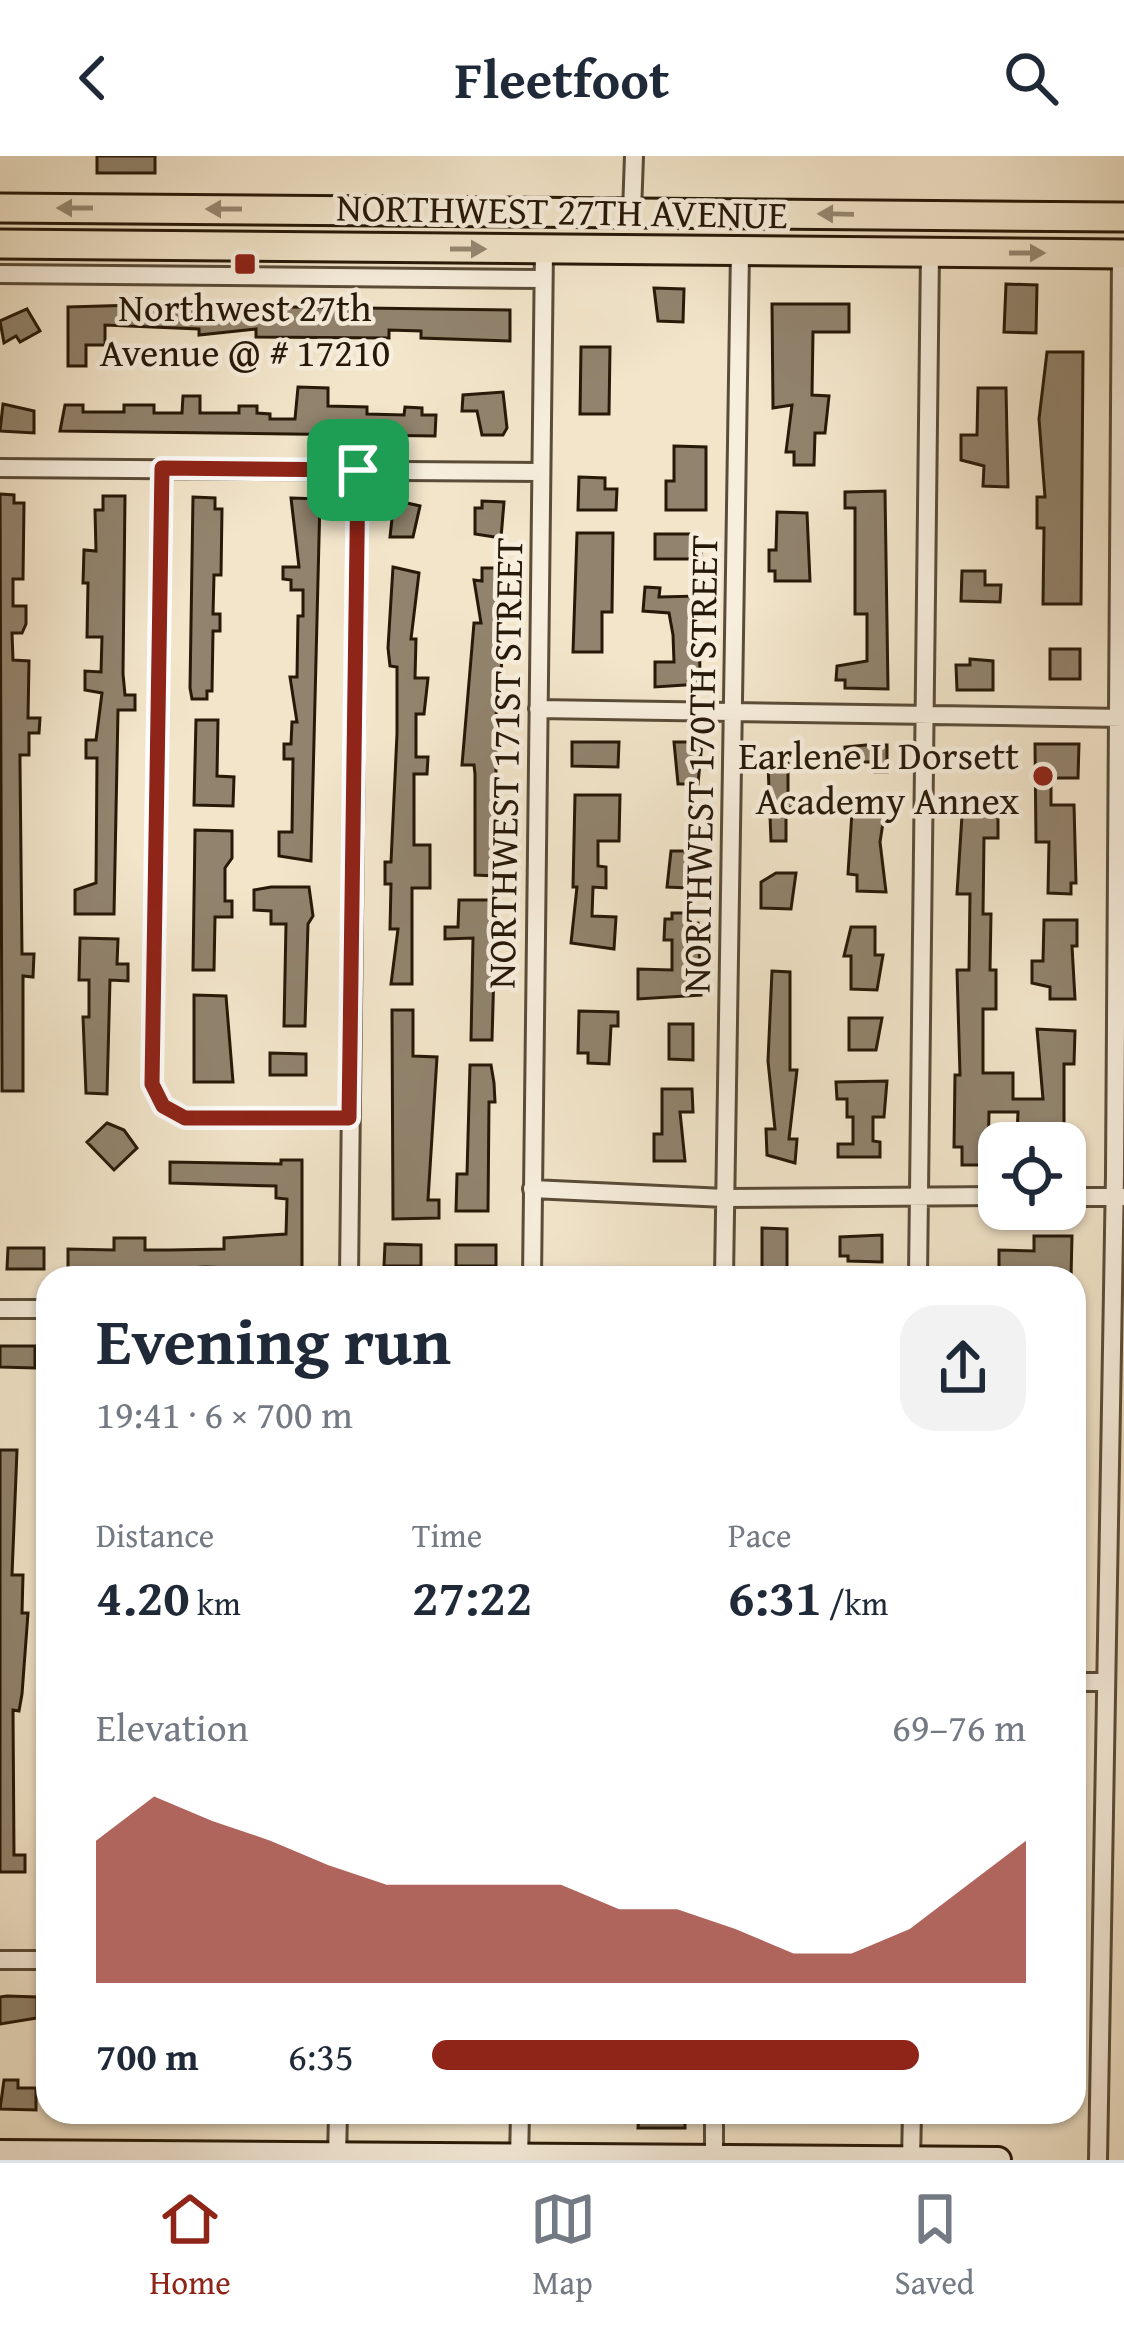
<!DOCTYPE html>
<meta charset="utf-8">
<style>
body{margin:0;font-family:"Gentium Book Plus",serif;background:#f2f2f3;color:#1f2937;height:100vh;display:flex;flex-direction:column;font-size:45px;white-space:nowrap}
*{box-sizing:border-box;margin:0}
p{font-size:39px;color:#747a83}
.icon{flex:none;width:66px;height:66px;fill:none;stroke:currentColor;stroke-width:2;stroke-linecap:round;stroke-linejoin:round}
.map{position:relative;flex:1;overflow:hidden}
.sheet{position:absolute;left:36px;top:1110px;width:1050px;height:858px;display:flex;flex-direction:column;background:#fff;border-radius:36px;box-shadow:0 3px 9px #0004}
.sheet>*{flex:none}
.controls{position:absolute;left:978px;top:966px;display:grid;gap:24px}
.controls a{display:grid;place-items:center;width:108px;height:108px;border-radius:24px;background:#fff;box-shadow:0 3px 9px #0004;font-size:60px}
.pin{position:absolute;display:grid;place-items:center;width:102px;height:102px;color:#fff;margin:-51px;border-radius:24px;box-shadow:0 6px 18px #0006}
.round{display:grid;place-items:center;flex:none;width:126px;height:126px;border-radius:36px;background:#f2f2f3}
.overview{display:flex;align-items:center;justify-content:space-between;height:204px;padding:0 60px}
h1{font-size:66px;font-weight:700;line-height:90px}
.figures{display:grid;grid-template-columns:repeat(3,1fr);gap:18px;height:204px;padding:12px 60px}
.figures div{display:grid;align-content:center}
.figures b{font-size:51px;font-weight:700}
.figures small{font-size:33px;font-weight:400}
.figures p{font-size:33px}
.chart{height:336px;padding:24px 60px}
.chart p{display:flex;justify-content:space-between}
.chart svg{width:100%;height:216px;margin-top:12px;fill:#8f2418;opacity:.7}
ul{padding:0 60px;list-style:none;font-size:39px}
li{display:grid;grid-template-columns:192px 144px 1fr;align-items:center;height:90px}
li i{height:30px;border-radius:15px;background:#8f2418}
header{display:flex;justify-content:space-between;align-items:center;height:156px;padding:0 60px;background:#fff;font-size:54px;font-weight:700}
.tabs{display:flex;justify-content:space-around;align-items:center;height:168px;border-top:3px solid #e0e1e3;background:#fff;font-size:33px;color:#747a83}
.tabs a{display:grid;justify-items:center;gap:6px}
.tabs .on{color:#8f2418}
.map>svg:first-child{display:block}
.building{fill:#91836d;stroke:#271908;stroke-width:3}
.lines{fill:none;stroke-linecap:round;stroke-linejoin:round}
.street-casing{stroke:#5a4c38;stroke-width:22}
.secondary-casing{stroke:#271908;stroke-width:30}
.primary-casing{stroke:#271908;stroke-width:33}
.street{stroke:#f7eedd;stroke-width:16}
.secondary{stroke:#f7eedd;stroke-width:24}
.primary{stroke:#f2e5ca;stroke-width:27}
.oneway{fill:#978973}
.route-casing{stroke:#fff;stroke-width:24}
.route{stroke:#8f2418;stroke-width:15}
.poi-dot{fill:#8f2418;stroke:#f7eedd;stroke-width:4.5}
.labels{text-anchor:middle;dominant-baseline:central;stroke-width:9;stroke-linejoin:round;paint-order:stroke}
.street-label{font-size:39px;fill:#271908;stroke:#f7eedd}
.poi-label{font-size:39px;fill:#271908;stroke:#f7eedd}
</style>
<header><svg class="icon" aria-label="back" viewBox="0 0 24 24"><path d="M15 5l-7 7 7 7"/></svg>Fleetfoot<svg class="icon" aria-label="search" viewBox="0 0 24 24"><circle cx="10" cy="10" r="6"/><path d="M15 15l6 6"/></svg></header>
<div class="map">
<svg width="1124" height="2004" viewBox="0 0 1124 2004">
<rect width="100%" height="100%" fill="#f2e5ca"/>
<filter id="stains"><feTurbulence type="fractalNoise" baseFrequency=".00167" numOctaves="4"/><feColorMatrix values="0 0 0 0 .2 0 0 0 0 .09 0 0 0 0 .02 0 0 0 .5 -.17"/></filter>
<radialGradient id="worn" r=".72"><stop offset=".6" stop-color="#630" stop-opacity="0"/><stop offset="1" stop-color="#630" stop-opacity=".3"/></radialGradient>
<path class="building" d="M97 0H155V17H97Z
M1006 128 1037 129 1036 177 1004 176Z
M654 132 684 133 683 166 658 165Z
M772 148H849V176H813L812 239 829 240 825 277H815L814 309H794V296H786L792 249 773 252Z
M138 149 510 154V185L421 182V175L389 174V182L256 181V173L199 179V173L105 169V189H86V210H68V151Z
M27 153 40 175 20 186 16 180 4 187 0 165Z
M581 191H610L609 258H580Z
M1047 196H1083L1081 448H1043L1044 372H1037V341H1045L1039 263Z
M298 231 328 232V250L367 251V258L404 259 405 251 422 252V259H436L435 280 60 275 65 249H83V256H124V249H154V257H182L183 240H200V257H239V250H257V257L270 258V263H295Z
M978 232H1006L1008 331 983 330 984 310 961 304V279H977Z
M503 236 507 272 503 279H482L477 255H462L463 239Z
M3 248 34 255V277L0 275Z
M674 290 706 291V354H666V325H674Z
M579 321 605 322V333H617L616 354H578Z
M885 335 888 533 845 532V524H836L837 510 867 505V458H855V352H845V336Z
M0 338 14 339V347H24L23 423H13V450H26V468L22 477H12L13 504 29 505 28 562H40L39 577H29V599H20V608L22 798H34L33 821 23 820V935H2Z
M103 340H125L123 518 125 539H135V554H118L114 758H75V734L96 727 97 602H86V584H96L102 537 85 534V515L101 516 102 481H87L88 427H83L84 394 96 395 95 354H103Z
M193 341 215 342V353H222L221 419H214L213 458H220V475H213L212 535H207V543H192L190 532Z
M291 342 320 343 311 705 279 700V676H292L293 603H284V588H291L292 566H297L290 521H297L298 460H303V434H291V424L283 423V411H299Z
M394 344 420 350 413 381H390Z
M482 345 504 346 501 382 475 378V352H482Z
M777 356 807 357 810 425H775V415H769V394H776Z
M577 377H613L612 456H602V496H573Z
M655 378H699L702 403H655Z
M393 411 419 417 411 483H416L415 522H428L424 558H416V601H428L427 618H414V689H430V732H412V828H391L398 773H390L391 728H385V706H391L397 578V511L390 510 388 492Z
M482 412H503L501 542 496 558V720L475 719V618L474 609H462L474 467H481L474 424 482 425Z
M962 415H985V429H1001L1000 446 961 445Z
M645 431 660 432 659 441 699 440 700 528 655 531V506H674L673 479 669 457 643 455Z
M1050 493H1080V523H1050Z
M970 503 993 505V534H957L956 509H970Z
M196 564H218L217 620 234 621 233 650 194 649Z
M572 586H619L618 611 572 610Z
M674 586H702L698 628H678Z
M1035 588H1079L1078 622H1051V649H1074L1076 727H1071V738L1048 737 1049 686H1036Z
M866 589H887V616H875V606H845V591Z
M768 607H788V640H795V652H786V685H771Z
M575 639H620L619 685H598V710L606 711V732L593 731 592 760 616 761 614 793 571 787 577 731H573Z
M853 640 887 641 880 686 886 736 857 735V719L848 718Z
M963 644H998V682H984L983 758H991L990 814H996V853H983V917H1013V943H1043L1037 873 1075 875 1074 908H1064V987L1017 980 1018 956H989L988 1009H962V991H954L955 919H960L957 814H969L970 738H957Z
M195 674 232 675V702L225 712V745H232V761H215L214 814H193Z
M671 695H690L694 721H688V732L667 731Z
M776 717H796L791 753 761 752V726Z
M271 731H309L313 760 308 768 305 870H284L286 768H271V755L254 754V734Z
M459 744H496L492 884H471L473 782 445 783V771H458Z
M672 757H694V767H698L701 839 638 843V813L672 814V784H664L665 763H672Z
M1044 764H1077V790H1072L1075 843H1050V831L1032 827V805H1043Z
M851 771H875V799H883L877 834 851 833V800H844Z
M80 782 118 783 117 808H128V825L110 824 107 938 86 937 83 861H89V824H79Z
M772 815 790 816V914H797L789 983H797L795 1007 767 999 766 973H775L768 905Z
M194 839 226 840 233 926H194Z
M392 854H413V900L437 901 428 1044H439V1062L393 1063Z
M579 855 618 856V870H611L609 908 588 907V897H578Z
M849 862H882L876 894H849Z
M669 868H693V904L669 903Z
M270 897 306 898V919H270Z
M470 909H491L494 927 495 946H489L488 1055H456L457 1018H467Z
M887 925 884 961H873V985L880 986V1001H838V988H853V961H847V943H837L836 926Z
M662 933H692L693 956H680L685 1005H654V978H662Z
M107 967 124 974 137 992 114 1014 87 986Z
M281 1004H302V1115L206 1111 68 1118V1093L114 1094V1082H145V1094H170L224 1093V1082L286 1078 287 1043 276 1042V1030L170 1027V1006L281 1008Z
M762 1072 787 1073V1113H762Z
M882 1079V1106L848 1105V1100H840V1081Z
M1034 1080H1072L1071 1122H999V1094L1034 1095Z
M385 1088 421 1089V1110H384Z
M456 1089H496V1110H456Z
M8 1092H44V1113H7Z
M0 1190H35V1212L0 1211Z
M0 1294H17L12 1419H23L22 1457H28L22 1538 19 1555 13 1554 14 1699H25V1716H0Z
M7 1840 37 1841V1862L0 1868V1841Z
M4 1924H18V1932H36V1954L0 1953Z
M639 1956H685V1972H638Z"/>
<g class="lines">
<defs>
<path id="street" d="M632 56 634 0
M0 118 543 123
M0 312 539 316
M162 312 152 928 163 950 185 961 349 962
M538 553 1124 562
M532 1033 725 1042 999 1040
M1065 1041H1123
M349 1122 358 314
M532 1122 544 93
M724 1122 740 95
M918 1122 930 96
M0 1153H48
M1074 1526H1106
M0 1804H48
M337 2004 338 1956
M519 2004 520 1956
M714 2004V1956
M911 2004 912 1956
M1098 2004 1115 1019 1121 98"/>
<path id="secondary" d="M0 1997 998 2004"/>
<path id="primary" d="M0 52 1124 61
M0 88 1124 98"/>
</defs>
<use href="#street" class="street-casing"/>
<use href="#secondary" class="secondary-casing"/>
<use href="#primary" class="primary-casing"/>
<use href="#street" class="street"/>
<use href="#secondary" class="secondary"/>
<use href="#primary" class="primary"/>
</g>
<defs><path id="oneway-solid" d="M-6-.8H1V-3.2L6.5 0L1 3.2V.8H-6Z" transform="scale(3)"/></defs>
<g class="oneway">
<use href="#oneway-solid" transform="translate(75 52) rotate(-180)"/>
<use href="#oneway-solid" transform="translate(224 53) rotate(-180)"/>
<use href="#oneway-solid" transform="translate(836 58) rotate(-179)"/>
<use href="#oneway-solid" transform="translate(468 93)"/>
<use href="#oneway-solid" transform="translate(1027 97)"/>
</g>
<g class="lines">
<defs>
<path id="route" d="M162 312 358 314 349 962H185L163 950 152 928Z"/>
</defs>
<use href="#route" class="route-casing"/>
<use href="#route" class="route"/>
</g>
<g class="poi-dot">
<rect x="233" y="96" width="24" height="24" rx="6"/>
<circle cx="1043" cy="620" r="12"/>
</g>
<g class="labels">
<g class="street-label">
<text transform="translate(562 54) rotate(1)">NORTHWEST 27TH AVENUE</text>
<text transform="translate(504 607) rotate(-89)">NORTHWEST 171ST STREET</text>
<text transform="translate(699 608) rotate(-89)">NORTHWEST 170TH STREET</text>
</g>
<g class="poi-label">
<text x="245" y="150">Northwest 27th<tspan x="245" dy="45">Avenue @ # 17210</tspan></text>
<text x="1019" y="598" text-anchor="end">Earlene L Dorsett<tspan x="1019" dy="45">Academy Annex</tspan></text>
</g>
</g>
<rect width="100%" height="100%" filter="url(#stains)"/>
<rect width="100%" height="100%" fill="url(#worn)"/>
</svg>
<div class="controls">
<a><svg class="icon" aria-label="locate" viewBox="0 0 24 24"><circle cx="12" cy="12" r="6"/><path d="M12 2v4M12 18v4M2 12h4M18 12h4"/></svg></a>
</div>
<div class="pin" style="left:358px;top:314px;background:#1e9e55"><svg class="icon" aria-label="arrive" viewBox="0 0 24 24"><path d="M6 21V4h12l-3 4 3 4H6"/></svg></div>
<section class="sheet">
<div class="overview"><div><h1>Evening run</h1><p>19:41 · 6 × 700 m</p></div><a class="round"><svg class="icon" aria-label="share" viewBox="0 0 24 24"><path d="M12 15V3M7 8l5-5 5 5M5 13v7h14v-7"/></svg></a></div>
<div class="figures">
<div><p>Distance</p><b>4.20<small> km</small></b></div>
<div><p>Time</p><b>27:22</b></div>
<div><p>Pace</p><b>6:31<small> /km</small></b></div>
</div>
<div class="chart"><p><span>Elevation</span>69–76 m</p>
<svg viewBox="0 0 160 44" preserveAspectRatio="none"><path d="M0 44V15L10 6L20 11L30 15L40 20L50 24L60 24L70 24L80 24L90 29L100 29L110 33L120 38L130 38L140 33L150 24L160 15V44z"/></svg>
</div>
<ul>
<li><b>700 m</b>6:35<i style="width:82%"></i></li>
</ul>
</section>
</div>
<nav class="tabs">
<a class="on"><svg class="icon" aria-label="home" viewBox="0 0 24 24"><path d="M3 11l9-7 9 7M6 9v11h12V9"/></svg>Home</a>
<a><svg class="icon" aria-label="map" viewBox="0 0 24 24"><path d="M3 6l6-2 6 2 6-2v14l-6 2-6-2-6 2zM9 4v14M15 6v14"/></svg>Map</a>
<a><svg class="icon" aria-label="saved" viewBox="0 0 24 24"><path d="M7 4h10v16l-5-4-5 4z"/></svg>Saved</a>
</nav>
